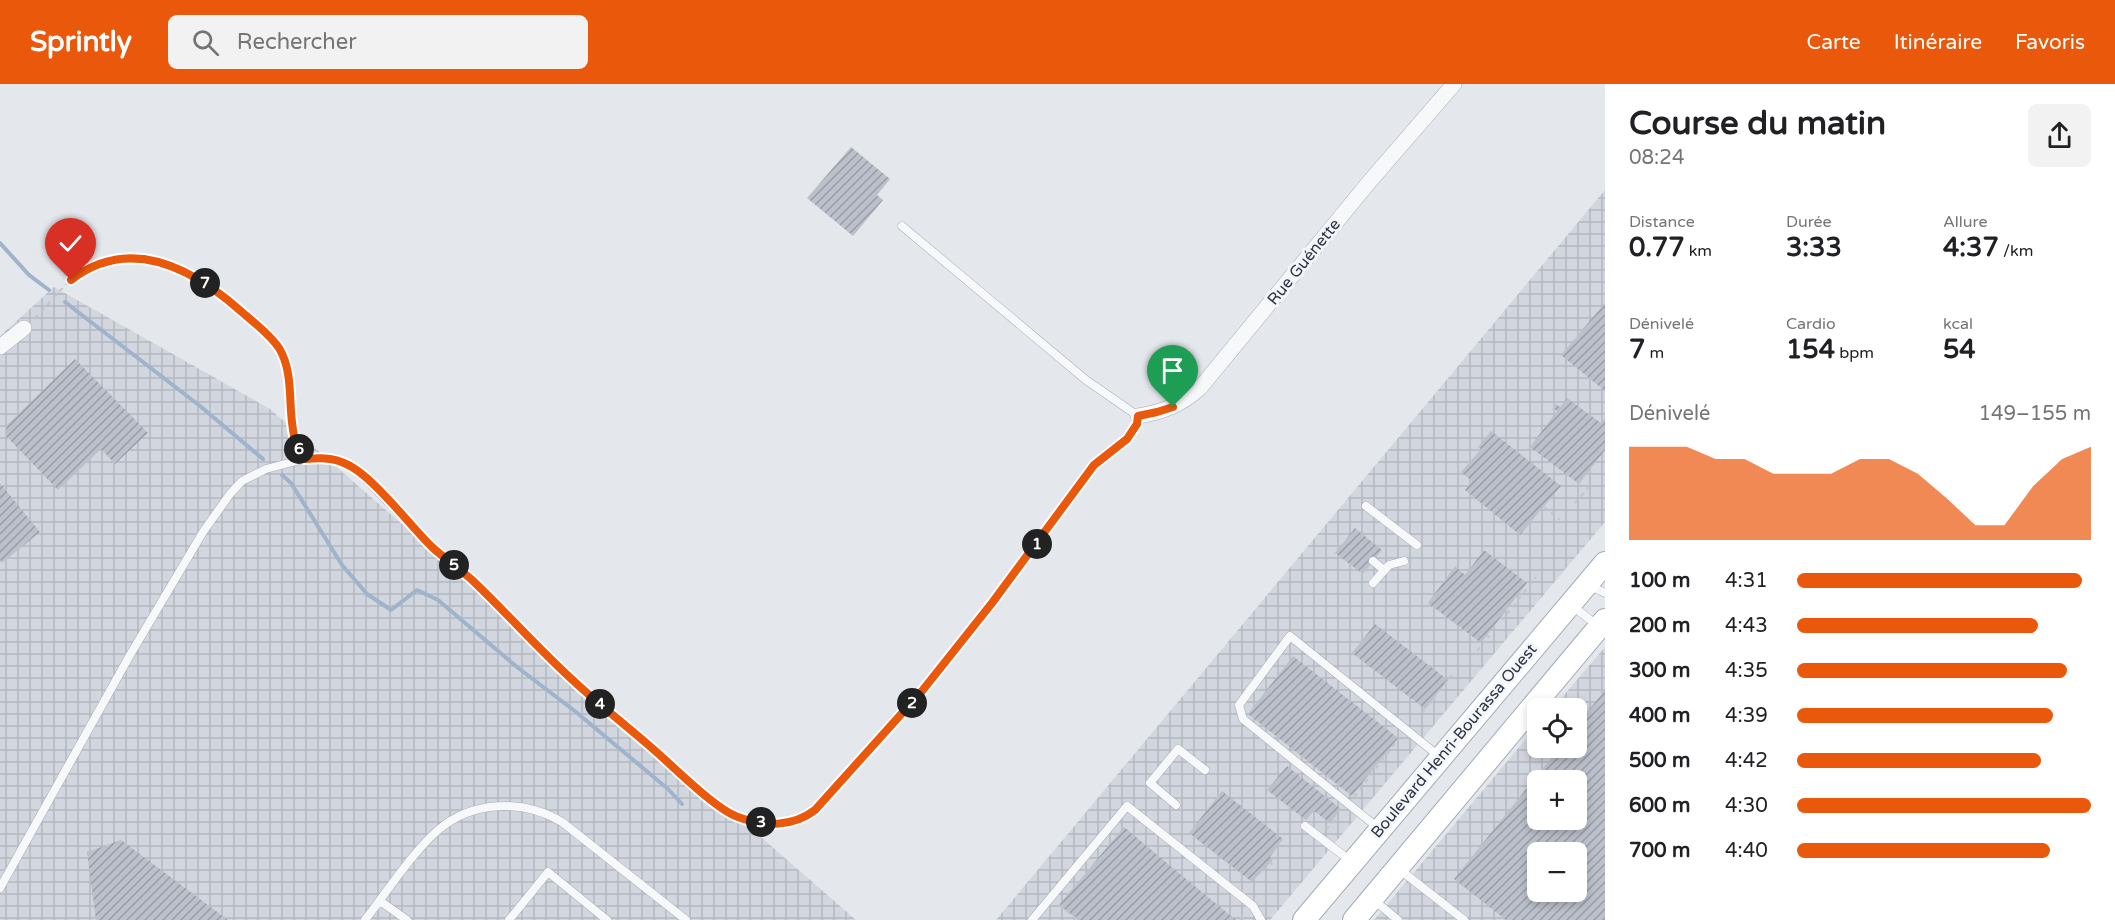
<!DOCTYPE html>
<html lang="fr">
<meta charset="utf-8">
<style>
body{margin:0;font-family:"Varela Round",sans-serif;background:#f2f2f2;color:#202124;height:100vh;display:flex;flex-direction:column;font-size:22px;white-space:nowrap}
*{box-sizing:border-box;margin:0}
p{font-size:20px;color:#757577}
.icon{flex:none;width:33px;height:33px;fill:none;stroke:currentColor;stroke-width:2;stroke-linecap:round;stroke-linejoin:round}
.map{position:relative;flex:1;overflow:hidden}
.sheet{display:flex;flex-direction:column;background:#fff;width:510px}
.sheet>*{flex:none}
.tools{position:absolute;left:1527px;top:614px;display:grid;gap:12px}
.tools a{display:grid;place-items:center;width:60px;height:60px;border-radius:9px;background:#fff;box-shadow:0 3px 9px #0003;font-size:30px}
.pin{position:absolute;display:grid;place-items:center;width:51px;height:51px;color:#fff;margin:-62px -26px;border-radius:50% 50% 50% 0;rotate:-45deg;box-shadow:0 0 6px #0007}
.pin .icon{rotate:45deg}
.km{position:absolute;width:30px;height:30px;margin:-15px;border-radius:50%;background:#222;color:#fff;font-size:16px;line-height:30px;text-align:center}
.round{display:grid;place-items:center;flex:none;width:63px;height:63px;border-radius:9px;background:#f2f2f2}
.head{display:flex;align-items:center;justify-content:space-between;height:102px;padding:0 24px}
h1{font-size:33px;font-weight:800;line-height:45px}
.metrics{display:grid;grid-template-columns:repeat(3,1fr);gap:9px;height:102px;padding:6px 24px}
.metrics div{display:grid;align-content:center}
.metrics b{font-size:26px;font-weight:800}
.metrics small{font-size:16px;font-weight:400}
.metrics p{font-size:16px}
.chart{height:168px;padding:12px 24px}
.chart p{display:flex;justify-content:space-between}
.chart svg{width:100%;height:108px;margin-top:6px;fill:#ea580c;opacity:.7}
ul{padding:0 24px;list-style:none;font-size:20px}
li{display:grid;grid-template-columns:96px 72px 1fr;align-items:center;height:45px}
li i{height:15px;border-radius:8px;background:#ea580c}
header{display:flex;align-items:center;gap:36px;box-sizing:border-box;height:84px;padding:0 30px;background:#ea580c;color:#fff}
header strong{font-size:28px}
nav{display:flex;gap:33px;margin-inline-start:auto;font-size:21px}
.search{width:420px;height:54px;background:#f2f2f2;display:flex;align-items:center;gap:15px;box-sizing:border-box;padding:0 21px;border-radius:9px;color:#757577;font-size:22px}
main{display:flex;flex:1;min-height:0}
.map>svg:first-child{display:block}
.industrial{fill:url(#industrial-grid);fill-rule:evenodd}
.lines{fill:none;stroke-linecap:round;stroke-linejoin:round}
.stream{stroke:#9fb4cc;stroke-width:4}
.building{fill:url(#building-hatch);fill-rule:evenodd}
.lane-casing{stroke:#a9aeb7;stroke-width:9}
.street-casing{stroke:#a9aeb7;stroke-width:16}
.primary-casing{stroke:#a3abb8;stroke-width:24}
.path{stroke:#c2c5cb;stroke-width:2;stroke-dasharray:4.5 4.5;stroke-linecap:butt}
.lane{stroke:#f7f8fa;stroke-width:8}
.street{stroke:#f7f8fa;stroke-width:15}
.primary{stroke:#fff;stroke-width:22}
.route-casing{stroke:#fff;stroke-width:12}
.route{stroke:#ea580c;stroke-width:8}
.labels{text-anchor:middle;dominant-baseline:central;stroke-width:6;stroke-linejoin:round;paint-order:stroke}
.street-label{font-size:16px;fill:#2b3445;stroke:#f4f6f9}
</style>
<header>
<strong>Sprintly</strong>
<div class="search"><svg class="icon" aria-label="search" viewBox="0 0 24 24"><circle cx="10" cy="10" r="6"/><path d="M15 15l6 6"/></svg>Rechercher</div>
<nav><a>Carte</a><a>Itinéraire</a><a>Favoris</a></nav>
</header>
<main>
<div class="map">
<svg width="1605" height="836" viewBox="0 0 1605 836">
<defs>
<pattern id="industrial-grid" width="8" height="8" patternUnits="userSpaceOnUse" patternTransform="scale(1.5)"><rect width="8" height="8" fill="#d2d6de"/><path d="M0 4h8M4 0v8" fill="none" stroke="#b4b8c0"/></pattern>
<pattern id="building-hatch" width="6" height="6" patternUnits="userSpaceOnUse" patternTransform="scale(1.5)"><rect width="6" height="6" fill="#bbc0ca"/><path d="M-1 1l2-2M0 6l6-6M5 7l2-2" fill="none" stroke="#989da6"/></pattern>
</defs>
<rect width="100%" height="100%" fill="#e4e7ec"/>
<path class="industrial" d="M1605 106V438L1270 836H996Z
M54 203 270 325 856 836H0V252Z
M1605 563V836H1374L1537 642 1538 663H1576V624H1553ZM1538 696H1576V735H1538ZM1538 768H1576V807H1538Z"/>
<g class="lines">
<path class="stream" d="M0 159 29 191 49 206
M65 218 200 322 263 375
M282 391 291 399 342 481 367 510 391 526 417 506 438 516 517 583 576 628 668 705 682 720"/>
</g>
<path class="building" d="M851 63 890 95 877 111 883 116 853 152 807 114Z
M1605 219V307L1561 271Z
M75 275 148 349 115 380 101 365 58 406 6 352 7 341Z
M1567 314 1601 339 1605 334V366L1579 400 1530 363 1557 327 1553 324 1556 320 1560 323Z
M1491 347 1561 402 1520 451 1465 406 1472 397 1461 388 1481 365 1478 363Z
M0 399 40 448 2 479 0 476Z
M1355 444 1382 466 1363 490 1335 469Z
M1484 466 1527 499 1481 559 1428 519 1455 482 1465 491Z
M1375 540 1448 596 1425 625 1352 569Z
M1293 572 1398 654 1352 712 1248 630Z
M1605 606V836H1506L1454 795 1560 663H1576V642ZM1538 696H1576V735H1538ZM1538 768H1576V807H1538Z
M1287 682 1341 725 1330 739 1314 727 1306 736 1267 706Z
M1222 707 1283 755 1270 773 1273 776 1252 798 1189 749Z
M1124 743 1186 795 1236 836H1078L1059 821Z
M121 756 228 836H96L87 768Z"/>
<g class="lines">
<defs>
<path id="lane" d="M1366 422 1417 461
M1373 477 1384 486
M1373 499 1389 481 1404 477
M1590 502 1605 509
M1571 521 1597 541
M1176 721 1150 699 1178 665 1205 686
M1305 742 1352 778
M1377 743 1243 635 1239 621 1290 552 1440 673
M1399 785 1464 836
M0 804 130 571 203 448 230 410 242 397 266 385 304 375 326 374 345 379 362 391 428 459 473 497 577 600 701 708 730 730 737 733 766 739 780 740 798 737 815 726 922 607 992 519 1094 381 1127 355 1137 340 1138 332 1086 296 902 142
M1374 816 1398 836
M380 817 407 836
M365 836C386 809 412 769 437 747 472 716 523 715 562 738L686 836
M509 836 548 788 607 836
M1032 836 1127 722 1253 822 1261 836"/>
<path id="street" d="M0 263 24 244
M1138 332C1163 328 1181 321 1200 304L1370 97 1454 0"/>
<path id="primary" d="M1304 836 1605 479
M1354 836 1605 536"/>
</defs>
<use href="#lane" class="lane-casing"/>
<use href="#street" class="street-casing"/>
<use href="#primary" class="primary-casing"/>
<path class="path" d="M35 234C51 219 65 197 84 186 92 182 101 180 110 178 163 166 208 198 246 231 257 241 273 253 280 267 293 294 292 328 295 358L299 365
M1575 419 1589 403
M1544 423 1560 436
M1501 533 1503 535 1536 493
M1477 567 1489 553 1487 552
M1422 629 1452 591
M1354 713 1400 653
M1326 746 1337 733 1335 732
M1269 778 1277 783
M1059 821 1078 836
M1128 836H1129
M1240 836 1246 829"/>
<use href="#lane" class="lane"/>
<use href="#street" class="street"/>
<use href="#primary" class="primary"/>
</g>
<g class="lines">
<defs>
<path id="route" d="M71 196C131 150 195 186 243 229 255 239 270 251 279 264 296 292 286 329 296 359 298 364 301 370 304 375 318 374 331 373 344 379 372 390 409 441 432 463 444 474 458 484 471 495 507 529 540 567 577 600 602 623 628 643 653 665 673 682 715 725 738 733 764 743 793 743 815 726L922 607 992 519 1094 381 1127 355 1137 340 1138 332 1157 328 1173 323"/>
</defs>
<use href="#route" class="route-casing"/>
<use href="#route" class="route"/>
</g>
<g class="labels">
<g class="street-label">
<text transform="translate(1304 178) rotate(-51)">Rue Guénette</text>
<text transform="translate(1454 657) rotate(-50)">Boulevard Henri-Bourassa Ouest</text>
</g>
</g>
</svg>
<div class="tools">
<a><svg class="icon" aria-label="locate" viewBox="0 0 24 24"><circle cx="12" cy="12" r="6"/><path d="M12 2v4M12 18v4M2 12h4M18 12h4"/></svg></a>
<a>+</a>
<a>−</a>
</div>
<div class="pin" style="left:1173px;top:323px;background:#1e9e55"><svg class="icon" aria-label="arrive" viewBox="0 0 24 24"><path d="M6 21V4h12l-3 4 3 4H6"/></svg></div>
<div class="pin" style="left:71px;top:196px;background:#d93025"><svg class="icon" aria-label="check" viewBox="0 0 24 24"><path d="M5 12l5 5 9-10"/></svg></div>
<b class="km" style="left:1037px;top:460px">1</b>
<b class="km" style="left:912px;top:619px">2</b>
<b class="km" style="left:761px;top:738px">3</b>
<b class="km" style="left:600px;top:620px">4</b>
<b class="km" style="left:454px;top:481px">5</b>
<b class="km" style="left:299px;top:365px">6</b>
<b class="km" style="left:205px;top:199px">7</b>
</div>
<section class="sheet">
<div class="head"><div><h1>Course du matin</h1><p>08:24</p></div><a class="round"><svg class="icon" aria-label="share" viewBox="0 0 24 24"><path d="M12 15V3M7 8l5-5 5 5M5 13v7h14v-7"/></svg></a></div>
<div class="metrics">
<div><p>Distance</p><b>0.77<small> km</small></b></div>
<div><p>Durée</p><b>3:33</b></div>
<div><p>Allure</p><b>4:37<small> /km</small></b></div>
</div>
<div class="metrics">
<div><p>Dénivelé</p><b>7<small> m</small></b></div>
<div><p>Cardio</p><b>154<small> bpm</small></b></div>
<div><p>kcal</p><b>54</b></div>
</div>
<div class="chart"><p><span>Dénivelé</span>149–155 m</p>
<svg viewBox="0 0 160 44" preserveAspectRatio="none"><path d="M0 44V6L10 6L20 6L30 11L40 11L50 17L60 17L70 17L80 11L90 11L100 17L110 27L120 38L130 38L140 22L150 11L160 6V44z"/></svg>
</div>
<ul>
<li><b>100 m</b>4:31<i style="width:97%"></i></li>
<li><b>200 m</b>4:43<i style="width:82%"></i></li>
<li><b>300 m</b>4:35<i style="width:92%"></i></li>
<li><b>400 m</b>4:39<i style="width:87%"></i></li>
<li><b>500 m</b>4:42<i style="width:83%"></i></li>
<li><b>600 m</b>4:30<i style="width:100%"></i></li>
<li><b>700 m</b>4:40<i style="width:86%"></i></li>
</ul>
</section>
</main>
